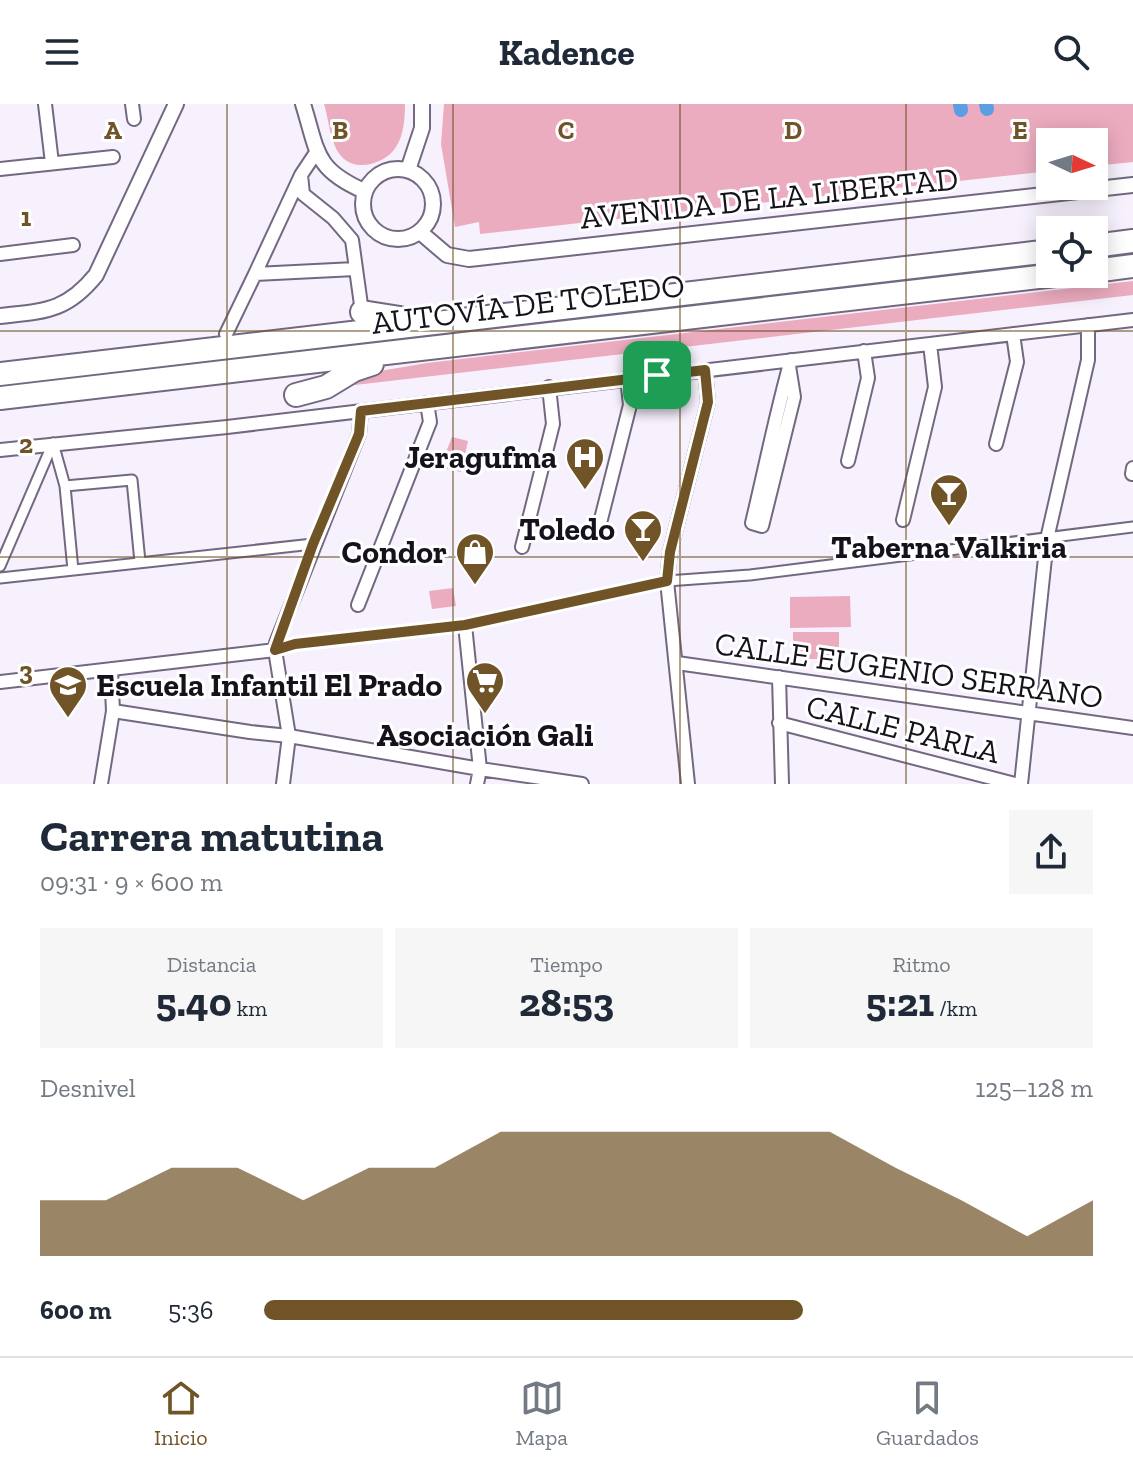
<!DOCTYPE html>
<html lang="es">
<meta charset="utf-8">
<style>
body{margin:0;font-family:"Zilla Slab",serif;background:#f6f6f7;color:#1f2937;height:100vh;display:flex;flex-direction:column;font-size:30px;white-space:nowrap}
*{box-sizing:border-box;margin:0}
p{font-size:26px;color:#747a83}
.icon{flex:none;width:44px;height:44px;fill:none;stroke:currentColor;stroke-width:2;stroke-linecap:round;stroke-linejoin:round}
.map{position:relative;height:680px;overflow:hidden}
.drawer{display:flex;flex-direction:column;background:#fff;flex:1}
.drawer>*{flex:none}
.needle{width:52px;rotate:94deg}
.controls{position:absolute;left:1036px;top:24px;display:grid;gap:16px}
.controls a{display:grid;place-items:center;width:72px;height:72px;border-radius:0px;background:#fff;box-shadow:0 4px 20px #0003;font-size:40px}
.pin{position:absolute;display:grid;place-items:center;width:68px;height:68px;color:#fff;margin:-34px;border-radius:16px;box-shadow:0 4px 12px #0006}
.round{display:grid;place-items:center;flex:none;width:84px;height:84px;border-radius:0px;background:#f6f6f7}
.head{display:flex;align-items:center;justify-content:space-between;height:136px;padding:0 40px}
h1{font-size:44px;font-weight:800;line-height:60px}
.figures{display:grid;grid-template-columns:repeat(3,1fr);gap:12px;height:136px;padding:8px 40px}
.figures div{display:grid;align-content:center;border-radius:0px;background:#f6f6f7;text-align:center}
.figures b{font-size:40px;font-weight:800}
.figures small{font-size:22px;font-weight:400}
.figures p{font-size:22px}
.chart{height:224px;padding:16px 40px}
.chart p{display:flex;justify-content:space-between}
.chart svg{width:100%;height:144px;margin-top:8px;fill:#705427;opacity:.7}
ul{padding:0 40px;list-style:none;font-size:26px}
li{display:grid;grid-template-columns:128px 96px 1fr;align-items:center;height:60px}
li i{height:20px;border-radius:10px;background:#705427}
header{display:flex;justify-content:space-between;align-items:center;height:104px;padding:0 40px;background:#fff;font-size:36px;font-weight:800}
.dock{display:flex;justify-content:space-around;align-items:center;height:112px;border-top:2px solid #e0e1e3;background:#fff;font-size:22px;color:#747a83}
.dock a{display:grid;justify-items:center;gap:4px}
.dock .selected{color:#705427}
.map>svg:first-child{display:block}
.green{fill:#ecacc0}
.lines{fill:none;stroke-linecap:round;stroke-linejoin:round}
.canal{stroke:#5b9ee4;stroke-width:14}
.pedestrian-casing{stroke:#736881;stroke-width:13}
.minor-casing{stroke:#736881;stroke-width:16}
.tertiary-casing{stroke:#736881;stroke-width:18}
.motorway-casing{stroke:#736881;stroke-width:26}
.pedestrian{stroke:#fff;stroke-width:9}
.minor{stroke:#fff;stroke-width:12}
.tertiary{stroke:#fff;stroke-width:14}
.motorway{stroke:#fff;stroke-width:22}
.route-casing{stroke:#fff;stroke-width:16}
.route{stroke:#705427;stroke-width:10}
.grid{fill:none;stroke:#705427;stroke-width:2;stroke-opacity:0.55}
.labels{text-anchor:middle;dominant-baseline:central;stroke-width:6;stroke-linejoin:round;paint-order:stroke}
.street-label{font-size:32px;fill:#16121c;stroke:#fff}
.poi-label{font-size:32px;font-weight:bold;fill:#16121c;stroke:#fff;text-anchor:end}
.grid-label{font-size:26px;text-anchor:middle;font-weight:bold;fill:#705427;stroke:#fff;stroke-width:6;stroke-linejoin:round;paint-order:stroke}
</style>
<header><svg class="icon" aria-label="menu" viewBox="0 0 24 24"><path d="M4 6h16M4 12h16M4 18h16"/></svg>Kadence<svg class="icon" aria-label="search" viewBox="0 0 24 24"><circle cx="10" cy="10" r="6"/><path d="M15 15l6 6"/></svg></header>
<div class="map">
<svg width="1133" height="680" viewBox="0 0 1133 680">
<rect width="100%" height="100%" fill="#f6f1fd"/>
<path class="green" d="M324 0H405C405 13 404 31 396 43 386 59 357 69 342 53 330 40 329 16 324 0Z
M444 0H1133V58L1094 62V38H1050V67L480 130 479 118 455 123 441 40Z
M1133 177V191L355 281V274L362 270 427 259Z
M452 333 468 337 461 368 440 363Z
M453 484 456 502 432 505 429 487Z
M850 492 851 523 790 524V493Z
M793 528H839V555H793Z"/>
<g class="lines">
<path class="canal" d="M960 0 961 6
M986 0 987 5"/>
<defs>
<path id="pedestrian" d="M53 339 65 382 73 466
M65 382 132 376 140 458
M0 462 53 339
M0 474 313 440
M275 546 295 540 465 521 667 477 750 471 1133 423"/>
<path id="minor" d="M45 0 52 59
M132 0 134 15
M317 47 301 71 303 90 333 114 352 136 362 208
M0 65 113 53
M0 150 73 141
M255 170 301 71
M226 230 255 170 355 165
M789 262 794 293 762 422 752 419C765 365 776 309 791 256
M996 340 1017 258 1013 230
M0 346 227 323 1133 216
M848 357 868 274 864 247
M1132 370 1133 364
M903 416 935 283 930 240
M599 423 630 301 627 274
M522 443 553 320 549 283
M358 501 430 318 427 299
M465 521 480 665 477 680
M677 559 1133 624
M779 573 782 680
M0 578 275 546
M113 607 250 628 289 632 480 665 582 680
M779 619 1015 680
M101 680 113 607 111 565
M283 680 289 632 275 546 276 539 359 330 361 307
M688 680 667 477 670 448 708 298 705 266
M1021 680 1047 435 1088 256V221"/>
<path id="tertiary" d="M303 0C318 48 314 65 364 87
M363 100a35 35 0 1 1 70 0a35 35 0 1 1-70 0Z
M408 66 422 24V0
M420 128 447 151 469 155 1133 81
M0 212C44 207 66 208 96 171L176 0"/>
<path id="motorway" d="M1094 142 1133 137
M1094 167 1133 162
M362 208 400 214
M0 270 1050 147
M296 291 326 283 354 266 372 260
M0 294 1064 170"/>
</defs>
<use href="#pedestrian" class="pedestrian-casing"/>
<use href="#minor" class="minor-casing"/>
<use href="#tertiary" class="tertiary-casing"/>
<use href="#motorway" class="motorway-casing"/>
<use href="#pedestrian" class="pedestrian"/>
<use href="#minor" class="minor"/>
<use href="#tertiary" class="tertiary"/>
<use href="#motorway" class="motorway"/>
</g>
<g class="lines">
<defs>
<path id="route" d="M705 266 708 298 670 448 667 477 465 521 295 540 275 546 313 440 359 330 361 307Z"/>
</defs>
<use href="#route" class="route-casing"/>
<use href="#route" class="route"/>
</g>
<path class="grid" d="M227 0V680M453 0V680M680 0V680M906 0V680M0 227H1133M0 453H1133"/>
<defs>
<symbol id="hospital-pin" viewBox="-11 -11 22 30"><path d="M0 17L-7.5 6A9.5 9.5 0 1 1 7.5 6Z" fill="#705427" stroke="#fff"/><path d="M-5-5h3v3.5h4V-5h3V5h-3V1.5h-4V5h-3Z" fill="#fff"/></symbol>
<symbol id="bar-pin" viewBox="-11 -11 22 30"><path d="M0 17L-7.5 6A9.5 9.5 0 1 1 7.5 6Z" fill="#705427" stroke="#fff"/><path d="M-6-5H6L.8 .8V4.5H3.5V6h-7V4.5H-.8V.8Z" fill="#fff"/></symbol>
<symbol id="shop-pin" viewBox="-11 -11 22 30"><path d="M0 17L-7.5 6A9.5 9.5 0 1 1 7.5 6Z" fill="#705427" stroke="#fff"/><path d="M-5-2.5h2.3a2.7 3.5 0 0 1 5.4 0H5L5.5 6h-11ZM-1.5-2.5h3a1.5 2.3 0 0 0-3 0Z" fill="#fff"/></symbol>
<symbol id="supermarket-pin" viewBox="-11 -11 22 30"><path d="M0 17L-7.5 6A9.5 9.5 0 1 1 7.5 6Z" fill="#705427" stroke="#fff"/><path d="M-6-5.5h2.5l.6 2H6L4.5 2H-2.5L-4.4-4H-6ZM-1.5 3.2a1.3 1.3 0 1 0 .1 0ZM3 3.2a1.3 1.3 0 1 0 .1 0Z" fill="#fff"/></symbol>
<symbol id="school-pin" viewBox="-11 -11 22 30"><path d="M0 17L-7.5 6A9.5 9.5 0 1 1 7.5 6Z" fill="#705427" stroke="#fff"/><path d="M0-5L7-2L0 1L-7-2ZM-4 1L0 2.5L4 1V4Q0 6-4 4Z" fill="#fff"/></symbol>
</defs>
<g fill-rule="evenodd">
<use href="#hospital-pin" x="563" y="331" width="44" height="60"/>
<use href="#bar-pin" x="927" y="367" width="44" height="60"/>
<use href="#bar-pin" x="621" y="403" width="44" height="60"/>
<use href="#shop-pin" x="453" y="426" width="44" height="60"/>
<use href="#supermarket-pin" x="463" y="555" width="44" height="60"/>
<use href="#school-pin" x="46" y="559" width="44" height="60"/>
</g>
<g class="labels">
<g class="street-label">
<text transform="translate(769 94) rotate(-6)">AVENIDA DE LA LIBERTAD</text>
<text transform="translate(528 200) rotate(-7)">AUTOVÍA DE TOLEDO</text>
<text transform="translate(909 566) rotate(8)">CALLE EUGENIO SERRANO</text>
<text transform="translate(903 625) rotate(14)">CALLE PARLA</text>
</g>
<g class="poi-label">
<text x="557" y="353">Jeragufma</text>
<text x="615" y="425">Toledo</text>
<text x="949" y="443" text-anchor="middle">Taberna Valkiria</text>
<text x="447" y="448">Condor</text>
<text x="96" y="581" text-anchor="start">Escuela Infantil El Prado</text>
<text x="485" y="631" text-anchor="middle">Asociación Gali</text>
</g>
</g>
<g class="grid-label">
<text x="113" y="35">A</text>
<text x="340" y="35">B</text>
<text x="566" y="35">C</text>
<text x="793" y="35">D</text>
<text x="1020" y="35">E</text>
<text x="26" y="122">1</text>
<text x="26" y="349">2</text>
<text x="26" y="576">3</text>
</g>
</svg>
<div class="controls">
<a><svg class="needle" viewBox="-14 -14 28 28"><path d="M0-13l5 13h-10z" fill="#e53935"/><path d="M0 13l5-13h-10z" fill="#747a83"/></svg></a>
<a><svg class="icon" aria-label="locate" viewBox="0 0 24 24"><circle cx="12" cy="12" r="6"/><path d="M12 2v4M12 18v4M2 12h4M18 12h4"/></svg></a>
</div>
<div class="pin" style="left:657px;top:271px;background:#1e9e55"><svg class="icon" aria-label="arrive" viewBox="0 0 24 24"><path d="M6 21V4h12l-3 4 3 4H6"/></svg></div>
</div>
<section class="drawer">
<div class="head"><div><h1>Carrera matutina</h1><p>09:31 · 9 × 600 m</p></div><a class="round"><svg class="icon" aria-label="share" viewBox="0 0 24 24"><path d="M12 15V3M7 8l5-5 5 5M5 13v7h14v-7"/></svg></a></div>
<div class="figures">
<div><p>Distancia</p><b>5.40<small> km</small></b></div>
<div><p>Tiempo</p><b>28:53</b></div>
<div><p>Ritmo</p><b>5:21<small> /km</small></b></div>
</div>
<div class="chart"><p><span>Desnivel</span>125–128 m</p>
<svg viewBox="0 0 160 44" preserveAspectRatio="none"><path d="M0 44V27L10 27L20 17L30 17L40 27L50 17L60 17L70 6L80 6L90 6L100 6L110 6L120 6L130 17L140 27L150 38L160 27V44z"/></svg>
</div>
<ul>
<li><b>600 m</b>5:36<i style="width:65%"></i></li>
</ul>
</section>
<nav class="dock">
<a class="selected"><svg class="icon" aria-label="home" viewBox="0 0 24 24"><path d="M3 11l9-7 9 7M6 9v11h12V9"/></svg>Inicio</a>
<a><svg class="icon" aria-label="map" viewBox="0 0 24 24"><path d="M3 6l6-2 6 2 6-2v14l-6 2-6-2-6 2zM9 4v14M15 6v14"/></svg>Mapa</a>
<a><svg class="icon" aria-label="saved" viewBox="0 0 24 24"><path d="M7 4h10v16l-5-4-5 4z"/></svg>Guardados</a>
</nav>
